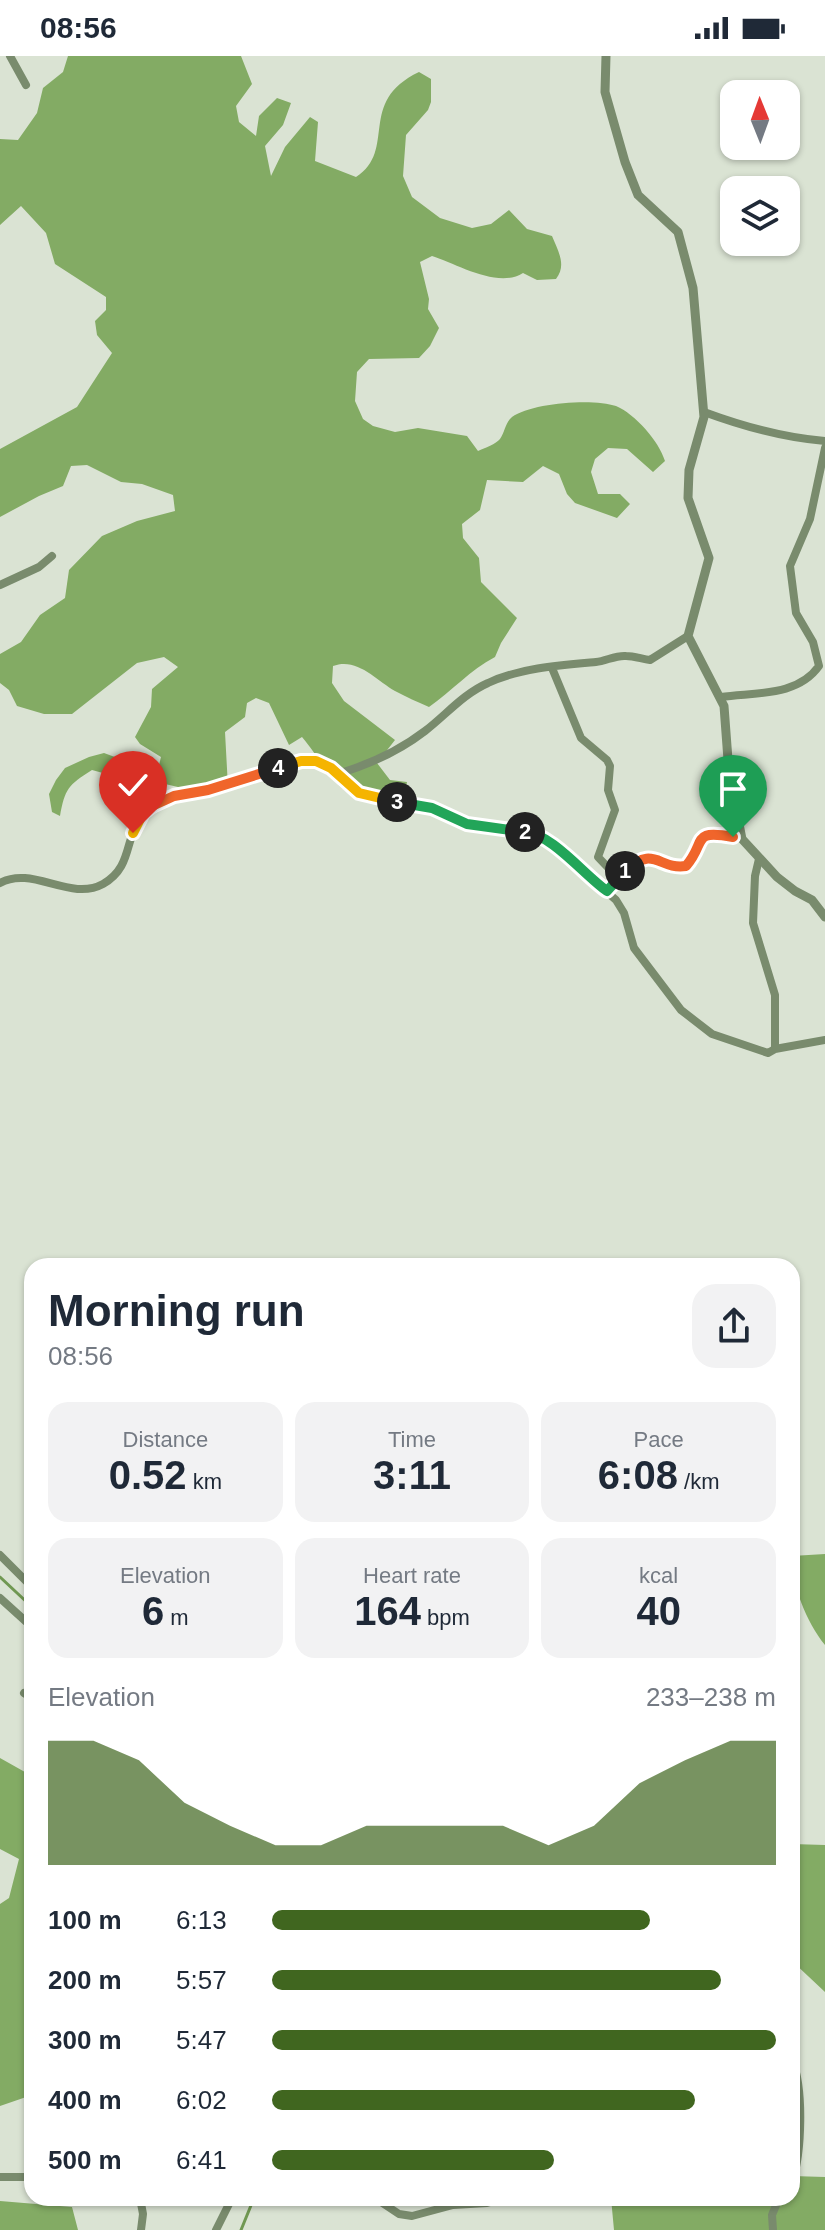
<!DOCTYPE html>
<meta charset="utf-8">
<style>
body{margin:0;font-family:Helvetica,sans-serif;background:#f2f2f3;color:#1f2937;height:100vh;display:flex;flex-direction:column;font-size:30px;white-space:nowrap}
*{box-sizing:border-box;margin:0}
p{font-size:26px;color:#747a83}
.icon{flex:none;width:44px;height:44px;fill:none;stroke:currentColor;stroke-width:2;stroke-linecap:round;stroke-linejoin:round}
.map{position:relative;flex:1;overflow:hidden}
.sheet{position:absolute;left:24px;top:1202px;width:776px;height:948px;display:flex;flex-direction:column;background:#fff;border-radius:24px;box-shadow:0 2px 6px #0004}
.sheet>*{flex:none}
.needle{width:52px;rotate:359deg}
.fabs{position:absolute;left:720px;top:24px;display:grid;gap:16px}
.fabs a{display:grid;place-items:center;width:80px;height:80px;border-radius:16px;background:#fff;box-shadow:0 2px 6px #0004;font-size:40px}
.pin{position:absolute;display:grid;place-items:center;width:68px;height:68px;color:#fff;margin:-82px -34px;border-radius:50% 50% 50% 0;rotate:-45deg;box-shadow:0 0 8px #0007}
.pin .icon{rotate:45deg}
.km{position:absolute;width:40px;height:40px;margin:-20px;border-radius:50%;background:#222;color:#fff;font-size:22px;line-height:40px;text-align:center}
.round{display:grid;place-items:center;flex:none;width:84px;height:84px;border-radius:24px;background:#f2f2f3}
.summary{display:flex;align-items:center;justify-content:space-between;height:136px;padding:0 24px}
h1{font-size:44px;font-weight:700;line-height:60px}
.figures{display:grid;grid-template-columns:repeat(3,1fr);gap:12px;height:136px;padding:8px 24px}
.figures div{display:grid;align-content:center;border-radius:20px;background:#f2f2f3;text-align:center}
.figures b{font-size:40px;font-weight:700}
.figures small{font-size:22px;font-weight:400}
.figures p{font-size:22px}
.chart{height:224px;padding:16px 24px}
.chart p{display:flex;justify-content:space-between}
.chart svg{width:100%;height:144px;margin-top:8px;fill:#40661f;opacity:.7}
ul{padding:0 24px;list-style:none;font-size:26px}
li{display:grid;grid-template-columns:128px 96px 1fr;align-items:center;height:60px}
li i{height:20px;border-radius:10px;background:#40661f}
.status{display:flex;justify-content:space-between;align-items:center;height:56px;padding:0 40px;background:#fff;direction:ltr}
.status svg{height:22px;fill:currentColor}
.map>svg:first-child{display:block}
.forest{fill:#83ab64}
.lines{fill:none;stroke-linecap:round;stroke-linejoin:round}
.stream{stroke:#709852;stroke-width:3}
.minor{stroke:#798b6d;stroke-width:8}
.tertiary{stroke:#798b6d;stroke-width:9}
.split-1-casing{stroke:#fff;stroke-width:16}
.split-2-casing{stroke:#fff;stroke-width:16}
.split-3-casing{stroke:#fff;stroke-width:16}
.split-4-casing{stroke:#fff;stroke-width:16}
.split-5-casing{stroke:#fff;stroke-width:16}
.split-6-casing{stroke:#fff;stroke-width:16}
.split-1{stroke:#f0652b;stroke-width:10}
.split-2{stroke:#22a559;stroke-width:10}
.split-3{stroke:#22a559;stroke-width:10}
.split-4{stroke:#f5b400;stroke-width:10}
.split-5{stroke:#f0652b;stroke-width:10}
.split-6{stroke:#f5b400;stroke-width:10}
</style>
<div class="status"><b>08:56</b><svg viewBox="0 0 49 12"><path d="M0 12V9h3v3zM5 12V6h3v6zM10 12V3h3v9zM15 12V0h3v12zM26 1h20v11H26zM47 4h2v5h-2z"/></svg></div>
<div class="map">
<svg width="825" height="2174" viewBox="0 0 825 2174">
<rect width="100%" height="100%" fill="#dae3d3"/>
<path class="forest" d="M68 0H241L252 28 236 50 239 66 256 80 259 60 277 42 291 47 283 69 265 90 271 120 285 91 310 61 318 66 315 105 356 121C398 94 356 46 419 16L431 23V46L428 54 406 79 403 120 412 141 440 162 472 172 491 168 509 154 527 173 552 180C558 195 567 209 556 223L537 224 523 217C498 233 457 208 432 200L420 206 429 243 428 253 439 272 430 290 419 302 369 303 357 316 355 345 363 363 373 370 395 376 418 372 467 380 478 395C485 392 496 388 500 383 505 376 505 367 512 361 531 347 593 342 616 350 635 358 659 385 665 405L653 416 627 393 608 392 595 403 591 416 598 438H620L630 448 617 462 575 447 567 438 559 418 543 410 523 426 487 424 480 454 462 468 463 482 479 502 481 526 517 562 501 587 495 601C470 614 452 635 429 651 418 646 406 641 395 635 376 624 357 601 333 610L332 627 344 645 395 684 377 707 390 724 407 726 404 741 393 751C332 741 337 724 302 681L289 689 269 647 256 642 247 647 245 661 225 676 228 731 204 737 165 728 139 727 92 714C68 729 65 733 60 760L52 756 49 738 56 724 65 712 89 701 104 697 131 707 159 709 161 701 140 688 135 681 151 651 152 633 178 611 164 601 137 607 72 658H44L17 650 9 634 0 627V598L21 586 40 559 65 542 69 514 102 480 137 465 175 455 173 439 142 428 121 426 87 409 71 410 63 430 39 440 0 461V393L77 351 112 297 97 279 95 265 106 254V241L55 208 46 177 21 150 0 169V83L18 84 37 57 43 32 63 16Z
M825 1498V1589C806 1565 792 1530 792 1500Z
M0 1702 32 1720V2039L0 2050V1848L9 1842 19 1803 0 1793Z
M792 1788 825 1789V1936L792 1905Z
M792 2120 825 2121V2174H614L611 2142H792Z
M0 2145 72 2151 78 2174H0Z"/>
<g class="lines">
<path class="stream" d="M0 1521 32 1551
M241 2174 254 2142"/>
<path class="minor" d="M10 0 26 29
M704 356C742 370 785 382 825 385
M0 529 39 511 52 500
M552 612 581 682 607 704 610 710 608 734 615 754 598 801 617 821
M721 641C755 636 797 641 819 610L813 586 796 557 790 510 810 463 825 392
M337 718C368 709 399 695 425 675 446 659 463 638 488 627 519 612 562 609 596 606 606 605 616 599 626 600 634 600 642 603 650 604L688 580
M759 803 755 820 753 867 775 939V993
M0 827C32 809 70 846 103 828 133 811 124 783 142 758 146 754 152 750 157 746L301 705H316L331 712 359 737 376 743 432 752 467 768 532 776 547 783 616 844 624 857 634 892 681 954 712 978 768 997 775 993 825 984
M607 835 618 823 617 821C630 812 642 797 659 804 669 808 674 812 686 810 695 800 697 777 714 777 724 777 731 781 741 779
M0 1499 32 1531
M0 1542 32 1571
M24 1637 32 1642
M792 2003C804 2034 802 2095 792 2127
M0 2121H32
M140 2142 143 2158 141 2174
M375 2142 399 2158 412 2160 453 2149 487 2147 505 2142
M216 2174 232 2142
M773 2174 772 2159 779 2142"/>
<path class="tertiary" d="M606 0 605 36 625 106 638 139 678 176 693 232 704 361 689 414 688 442 709 502 688 580 724 650 729 717 742 783 777 821 795 835 812 844 825 861"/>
</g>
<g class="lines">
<defs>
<path id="split-1" d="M625 815C655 788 658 814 686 810 707 786 690 773 733 781"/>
<path id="split-2" d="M525 776C552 778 584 819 607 835L625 815"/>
<path id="split-3" d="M397 746 432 752 467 768 525 776"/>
<path id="split-4" d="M278 712 301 705H316L331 712 359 737 397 746"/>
<path id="split-5" d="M152 750 174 740 208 734 278 712"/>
<path id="split-6" d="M133 777 143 757 152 750"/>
</defs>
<use href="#split-1" class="split-1-casing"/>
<use href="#split-2" class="split-2-casing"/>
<use href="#split-3" class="split-3-casing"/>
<use href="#split-4" class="split-4-casing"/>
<use href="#split-5" class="split-5-casing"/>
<use href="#split-6" class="split-6-casing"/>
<use href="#split-1" class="split-1"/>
<use href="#split-2" class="split-2"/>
<use href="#split-3" class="split-3"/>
<use href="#split-4" class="split-4"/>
<use href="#split-5" class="split-5"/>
<use href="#split-6" class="split-6"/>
</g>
</svg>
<div class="fabs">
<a><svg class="needle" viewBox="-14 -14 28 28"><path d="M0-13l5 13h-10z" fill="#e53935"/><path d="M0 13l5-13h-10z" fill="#747a83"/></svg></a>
<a><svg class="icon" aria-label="layers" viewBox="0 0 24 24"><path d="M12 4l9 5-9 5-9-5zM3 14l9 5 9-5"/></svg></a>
</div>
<div class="pin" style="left:733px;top:781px;background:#1e9e55"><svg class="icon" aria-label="arrive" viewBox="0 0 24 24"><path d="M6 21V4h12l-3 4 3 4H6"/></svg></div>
<div class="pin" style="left:133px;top:777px;background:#d93025"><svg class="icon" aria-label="check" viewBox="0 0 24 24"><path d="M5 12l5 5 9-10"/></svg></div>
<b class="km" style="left:625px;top:815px">1</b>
<b class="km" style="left:525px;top:776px">2</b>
<b class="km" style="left:397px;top:746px">3</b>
<b class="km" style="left:278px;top:712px">4</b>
<section class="sheet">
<div class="summary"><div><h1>Morning run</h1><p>08:56</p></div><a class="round"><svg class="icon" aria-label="share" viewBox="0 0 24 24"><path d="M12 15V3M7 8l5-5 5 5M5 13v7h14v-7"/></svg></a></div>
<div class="figures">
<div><p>Distance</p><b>0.52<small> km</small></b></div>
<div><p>Time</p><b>3:11</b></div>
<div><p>Pace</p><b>6:08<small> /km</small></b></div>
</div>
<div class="figures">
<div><p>Elevation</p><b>6<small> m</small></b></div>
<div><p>Heart rate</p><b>164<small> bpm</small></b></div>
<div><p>kcal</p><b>40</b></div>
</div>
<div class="chart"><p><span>Elevation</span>233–238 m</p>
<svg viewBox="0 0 160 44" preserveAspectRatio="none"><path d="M0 44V6L10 6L20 12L30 25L40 32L50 38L60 38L70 32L80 32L90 32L100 32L110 38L120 32L130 19L140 12L150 6L160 6V44z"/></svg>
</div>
<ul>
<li><b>100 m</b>6:13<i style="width:75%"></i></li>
<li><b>200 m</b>5:57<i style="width:89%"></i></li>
<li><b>300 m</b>5:47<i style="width:100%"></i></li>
<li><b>400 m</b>6:02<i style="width:84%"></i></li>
<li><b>500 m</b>6:41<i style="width:56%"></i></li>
</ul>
</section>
</div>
